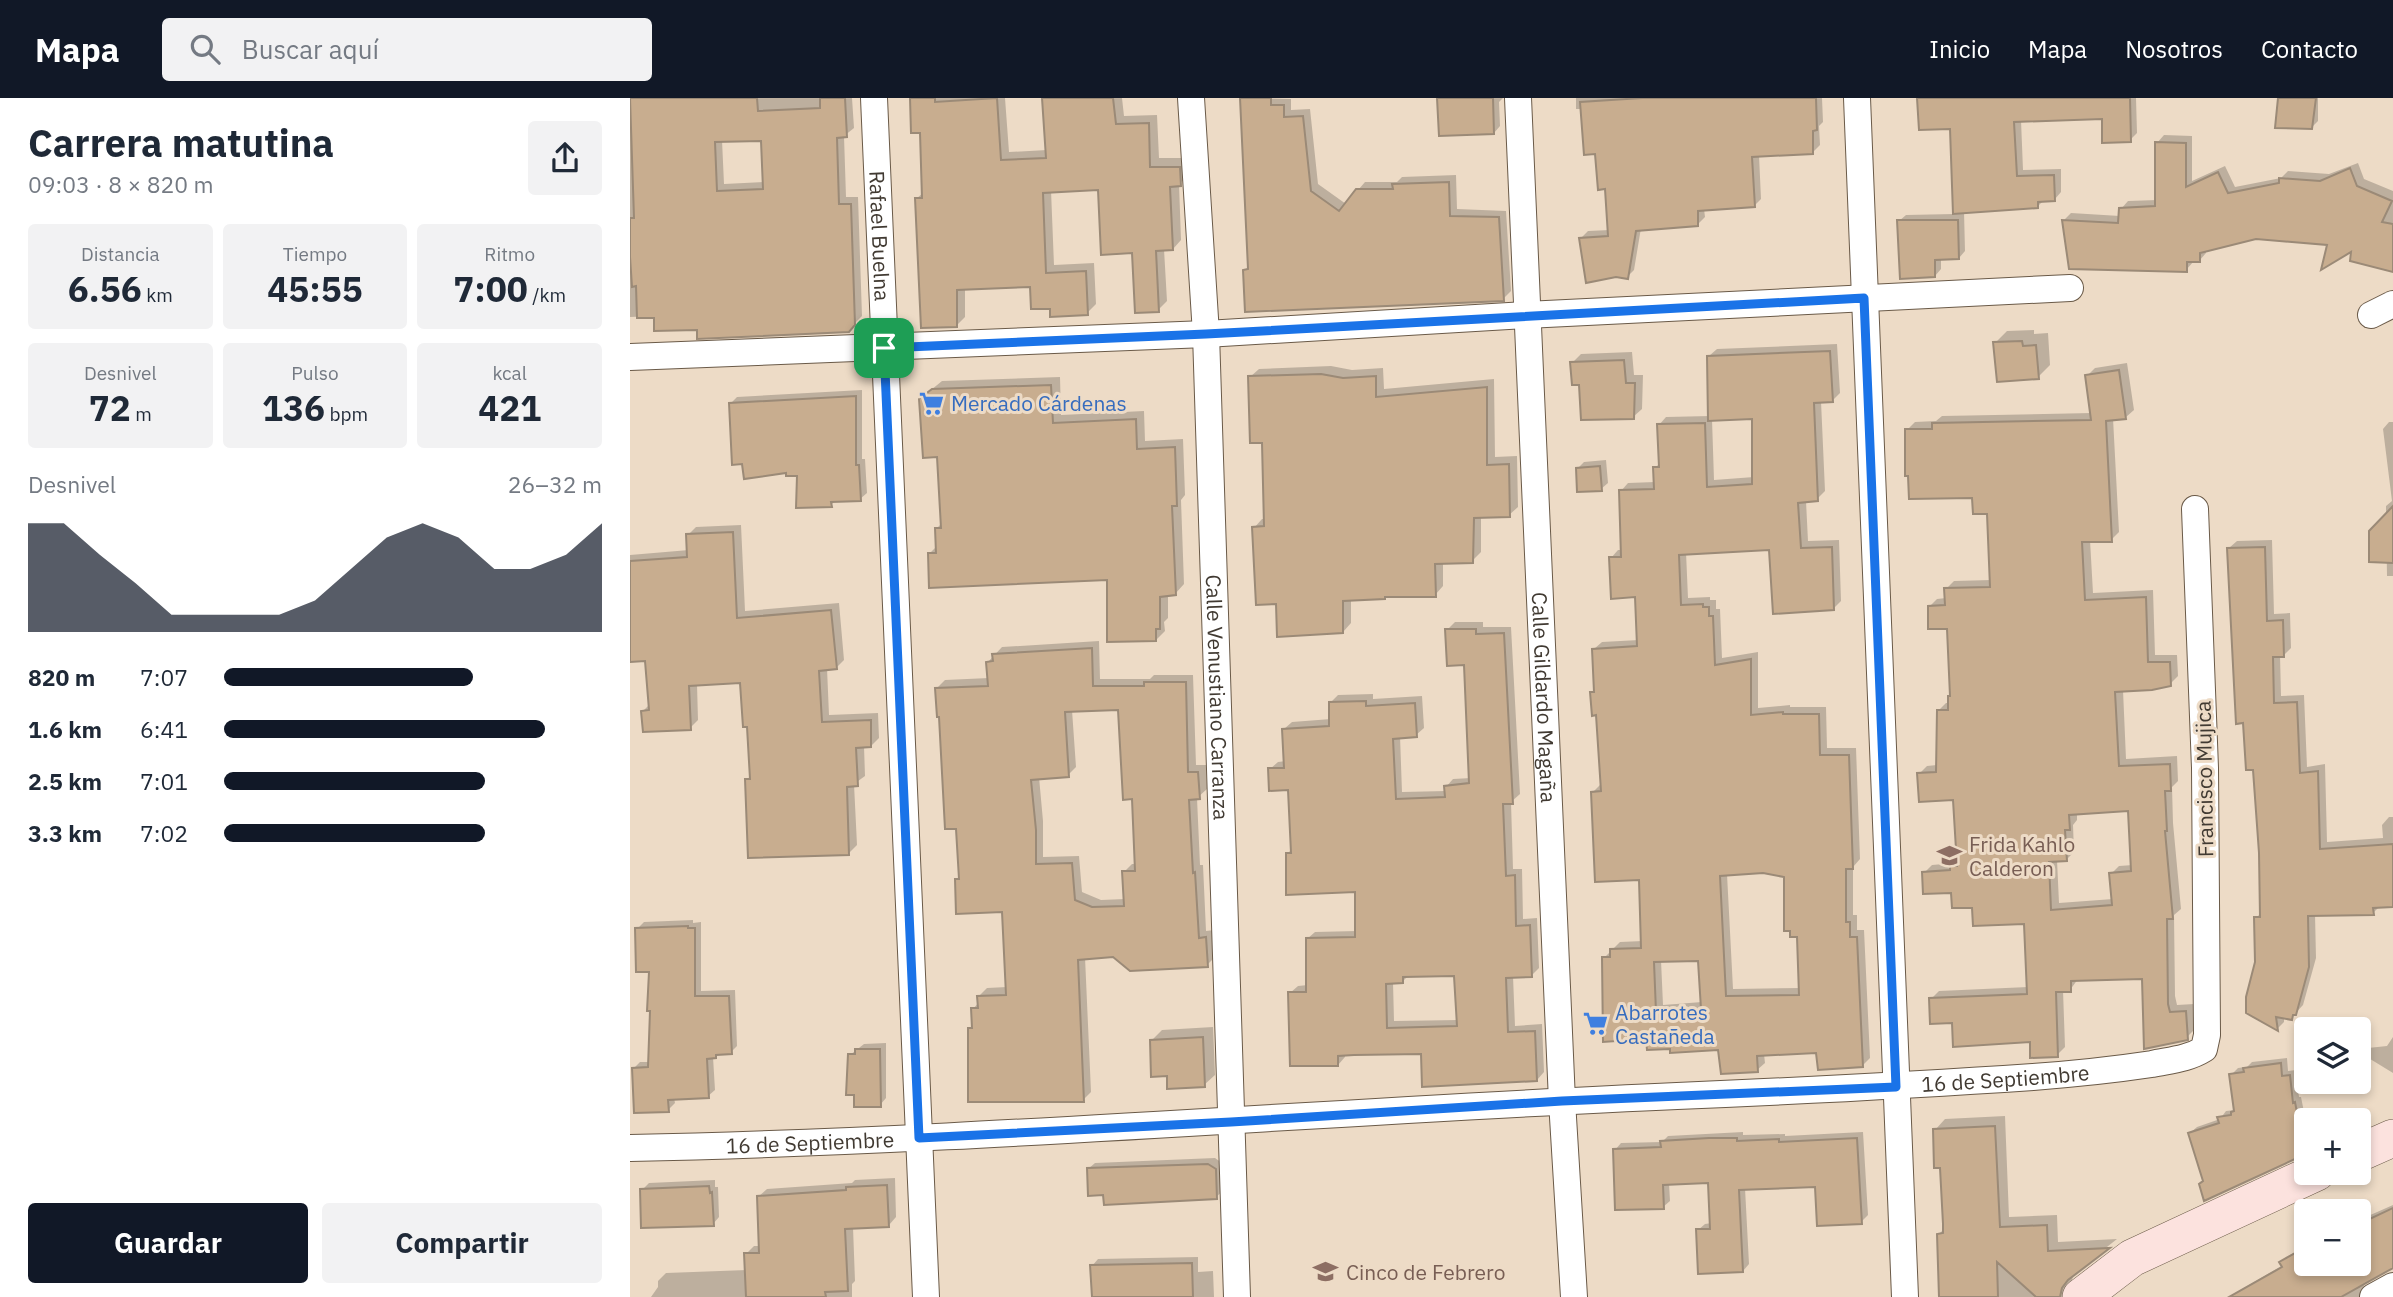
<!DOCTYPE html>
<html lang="es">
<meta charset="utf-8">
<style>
body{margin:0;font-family:"IBM Plex Sans",sans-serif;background:#f2f2f3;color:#1f2937;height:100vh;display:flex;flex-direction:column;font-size:26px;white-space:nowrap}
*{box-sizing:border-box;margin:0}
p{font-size:23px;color:#747a83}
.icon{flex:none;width:38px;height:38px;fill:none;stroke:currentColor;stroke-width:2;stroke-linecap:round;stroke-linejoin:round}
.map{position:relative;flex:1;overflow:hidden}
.side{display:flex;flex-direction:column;background:#fff;width:630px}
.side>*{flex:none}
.controls{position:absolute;left:1664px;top:919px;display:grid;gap:14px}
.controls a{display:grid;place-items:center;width:77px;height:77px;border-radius:7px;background:#fff;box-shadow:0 4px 10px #0003;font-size:35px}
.pin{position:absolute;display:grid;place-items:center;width:60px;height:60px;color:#fff;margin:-30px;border-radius:14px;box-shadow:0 4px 10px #0006}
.round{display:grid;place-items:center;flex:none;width:74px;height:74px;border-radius:7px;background:#f2f2f3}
.summary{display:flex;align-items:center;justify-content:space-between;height:119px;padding:0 28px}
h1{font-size:38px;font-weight:700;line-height:52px}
.figures{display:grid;grid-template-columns:repeat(3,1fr);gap:10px;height:119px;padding:7px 28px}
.figures div{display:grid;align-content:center;border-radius:7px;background:#f2f2f3;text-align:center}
.figures b{font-size:35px;font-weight:700}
.figures small{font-size:19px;font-weight:400}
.figures p{font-size:19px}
.chart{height:196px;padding:14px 28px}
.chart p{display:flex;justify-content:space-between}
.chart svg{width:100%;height:126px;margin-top:7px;fill:#111827;opacity:.7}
.cta{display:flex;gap:14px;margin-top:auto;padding:14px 28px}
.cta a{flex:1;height:80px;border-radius:7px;background:#111827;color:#fff;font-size:28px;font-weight:700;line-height:80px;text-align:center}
.cta a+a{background:#f2f2f3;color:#1f2937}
ul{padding:0 28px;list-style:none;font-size:23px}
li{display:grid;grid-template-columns:112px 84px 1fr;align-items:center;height:52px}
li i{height:18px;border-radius:9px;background:#111827}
header{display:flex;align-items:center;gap:42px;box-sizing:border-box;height:98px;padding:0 35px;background:#111827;color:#fff}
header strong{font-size:33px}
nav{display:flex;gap:38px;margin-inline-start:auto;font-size:24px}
.search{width:490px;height:63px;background:#f2f2f3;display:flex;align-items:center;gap:18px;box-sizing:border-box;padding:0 24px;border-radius:7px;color:#747a83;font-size:26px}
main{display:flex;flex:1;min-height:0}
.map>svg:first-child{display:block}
.shadow{fill:#0003;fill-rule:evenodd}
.building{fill:#c8ad8f;stroke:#9b8a77;stroke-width:2;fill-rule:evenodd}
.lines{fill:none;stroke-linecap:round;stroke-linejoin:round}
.street-casing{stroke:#6a5a48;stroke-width:28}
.secondary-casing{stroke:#6a5a48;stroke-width:38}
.street{stroke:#fff;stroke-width:26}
.secondary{stroke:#fce2de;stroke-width:37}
.route-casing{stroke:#fff;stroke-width:14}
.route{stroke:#1a73e8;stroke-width:9}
.labels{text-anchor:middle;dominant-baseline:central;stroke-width:6;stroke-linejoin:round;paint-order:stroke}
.street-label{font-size:21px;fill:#413a32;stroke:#eddbc6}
.shop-label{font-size:21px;fill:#366cbe;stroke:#eddbc6;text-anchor:start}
.education-label{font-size:21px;fill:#785e54;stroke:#eddbc6;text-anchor:start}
</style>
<header>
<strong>Mapa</strong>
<div class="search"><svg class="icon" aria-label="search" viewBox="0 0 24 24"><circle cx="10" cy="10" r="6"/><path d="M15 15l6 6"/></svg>Buscar aquí</div>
<nav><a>Inicio</a><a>Mapa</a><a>Nosotros</a><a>Contacto</a></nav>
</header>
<main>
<section class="side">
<div class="summary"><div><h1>Carrera matutina</h1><p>09:03 · 8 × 820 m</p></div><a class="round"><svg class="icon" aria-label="share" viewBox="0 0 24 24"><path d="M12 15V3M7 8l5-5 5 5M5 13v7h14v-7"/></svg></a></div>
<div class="figures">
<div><p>Distancia</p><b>6.56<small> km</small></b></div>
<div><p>Tiempo</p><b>45:55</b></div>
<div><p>Ritmo</p><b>7:00<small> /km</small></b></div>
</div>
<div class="figures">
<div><p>Desnivel</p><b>72<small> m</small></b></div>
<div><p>Pulso</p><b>136<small> bpm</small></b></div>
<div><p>kcal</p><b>421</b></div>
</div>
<div class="chart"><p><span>Desnivel</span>26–32 m</p>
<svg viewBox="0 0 160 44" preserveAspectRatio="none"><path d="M0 44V6L10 6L20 17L30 27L40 38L50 38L60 38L70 38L80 33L90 22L100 11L110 6L120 11L130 22L140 22L150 17L160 6V44z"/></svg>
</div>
<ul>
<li><b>820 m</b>7:07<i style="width:66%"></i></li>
<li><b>1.6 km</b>6:41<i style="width:85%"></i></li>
<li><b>2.5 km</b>7:01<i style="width:69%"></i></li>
<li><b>3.3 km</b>7:02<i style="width:69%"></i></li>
</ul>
<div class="cta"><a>Guardar</a><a>Compartir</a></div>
</section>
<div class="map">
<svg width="1763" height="1199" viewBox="0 0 1763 1199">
<rect width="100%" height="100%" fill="#eddbc6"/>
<path class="shadow" d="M0 0H222L224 30 214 38 216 99H228L232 218 218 232 68 230 25 218 0 219ZM132 41 134 84 94 86 92 42Z
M282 0H375L379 54 417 52 414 0H492L494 18 527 17 529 60H558L559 77 549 86 551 142 543 151H534L537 203 528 212 504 153 469 90 421 92 424 167 464 165 466 206 457 215 422 209 402 187 335 190V219L326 228 286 101 294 94 291 33Z
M612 0 661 1V12L680 11 688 86 716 106 735 84H767L772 79 826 77 827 111 876 113 881 193 873 201 615 172 620 168Z
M809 0H873L869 4 870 28 864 35Z
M946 0H1192L1193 24 1189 28 1190 47 1183 54 1129 57 1131 101 1124 108 1074 111 1075 119 1068 126 1011 130 1004 172 997 179 951 140 958 133 980 132 976 89 952 11H946Z
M1318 0H1506L1507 35 1500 42 1473 19 1391 22 1393 72 1431 71V94L1425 101 1414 102 1407 109 1334 113 1335 153 1329 160H1311V171L1305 178 1269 123 1276 117 1324 116 1322 29Z
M1649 0H1688V23L1681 30Z
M1534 37 1562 38V83L1595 68 1605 89 1651 80 1658 73 1699 76 1728 65 1734 81 1763 93V172L1724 150 1699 145 1626 139 1576 151V155L1569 163H1564L1556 172 1434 122 1441 115 1490 118 1491 111 1498 103 1527 102V45Z
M1404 232V236L1418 235 1420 267 1408 279 1365 245 1377 233Z
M1207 246 1210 295 1202 303H1191L1195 393 1187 401 1176 403 1178 443 1209 442 1211 503 1203 511 1141 450 1056 454 1058 500 1080 499V502H1086V511H1090L1092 560 1128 554V610L1160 607V609H1196L1197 650H1226L1230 761 1223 769V817H1227V832H1234L1240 960 1232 968 1188 953 1134 956 1135 965 1127 972 1090 950 1041 949 1018 940 974 860 990 844 1013 843 1011 780 963 694 971 686 968 616 962 595 966 591 964 551 972 544 1009 542 1007 497 981 460 988 452H993L991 393 998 385 1025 384V370L1030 365 1029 327 1036 319 1080 318 1079 258 1087 251ZM1124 320V379L1084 382 1082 321ZM1133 774 1156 778 1169 837 1171 890 1103 891 1097 776ZM1069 861 1072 904 1033 907 1031 862Z
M1002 254 1004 277H1013L1012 311 1003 319 951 285 942 265 951 256Z
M1497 265 1504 312 1496 319 1483 320 1489 434 1481 442H1460L1463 495 1523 492 1525 557H1547L1548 578 1540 586 1493 592 1496 661 1547 658 1548 683 1542 689 1543 725 1551 811 1544 817 1545 898 1547 907 1564 906 1563 933 1555 941 1514 880 1448 881 1440 892H1433L1435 949 1427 957 1401 942 1324 923 1301 901 1309 893 1398 889 1396 824 1344 808 1294 775 1302 767 1325 765 1328 762 1325 700 1289 676 1297 668 1307 667 1308 613 1316 605H1320L1322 596 1319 529 1299 509 1307 501 1316 500V491L1324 483 1361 482 1359 416 1277 332 1285 324 1306 323 1312 318 1462 315 1457 278 1465 270ZM1500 711 1503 767 1489 768 1481 776 1483 801 1429 805 1427 762H1436L1444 754 1443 727 1447 722V715Z
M701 268 722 272 753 270 754 291 864 281 865 359 887 358 888 409 879 417 851 418V454L842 463 813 464V488L805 497H757L755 499 721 501V525L713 534 647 504 624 430 632 421H636L634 343 620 279 629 271Z
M430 279 431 317 514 313 515 343 553 341 555 397 551 402 554 486 545 496H538V520L534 524 535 533 526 542 478 480 299 456 307 448 306 431 312 425 309 357 301 292 312 283Z
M232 292V361H235L237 395 230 401 206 402 201 407 168 376 157 373 101 305 107 299Z
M1759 324H1763V478H1757L1756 418V408L1762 403 1753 331Z
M976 362 978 385 971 391 948 370 954 364Z
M111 427 115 513 209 505 214 562 206 570H197L199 617 248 615 249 640 241 648H234L235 678 224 686 227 747 219 755 117 682 121 677 119 627 112 583 67 586 68 622 60 630 13 613 20 606 17 562 0 546V457L59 452 58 437 66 429Z
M1642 442 1644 516 1660 515 1661 550 1654 557H1650L1651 598 1674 597 1677 669 1695 666 1697 744 1753 740 1752 727 1759 719H1763V807L1750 808 1743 815 1685 816 1686 860 1673 907 1661 920 1654 919V924L1647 931 1627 864 1626 820 1632 814 1625 670 1599 450 1607 443Z
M825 524H853V529H881L890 696 881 704 883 771H892L893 821 907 820 909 870 901 878H883L885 928 912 926 914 974 907 982 793 954 715 956V959L708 967 660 895 668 888 678 887 677 841 685 834 727 833V792L657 756 663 750 660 690 640 671 648 664 656 663 654 631 662 624 701 621V604L708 597 743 596V601L792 598 794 630 786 637 770 638 772 694 816 693V689L823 681 841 680 836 565 817 532ZM779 877H826L828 922 764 923 763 884 773 883Z
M469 543 470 581H520L524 577H563L566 667H576L577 691 567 700 570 767H573L576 833 584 832 585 859 577 867 484 857 455 859 461 994 453 1002 340 931 343 927V911L349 904V898L357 890 377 889 373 812 327 782 330 778 328 729 307 590 315 582 359 580 358 564 372 549ZM490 610 504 700 506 766H502L494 774 495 801 471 802 452 794 449 758 413 759V723L409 679 438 677 446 669 442 612Z
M63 822V825L71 824V893L105 892 107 948 101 954 89 955 83 959 85 992 78 998 44 1000 45 1005 38 1012 3 971 10 964H20V872L7 831 14 824Z
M583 929 585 977 574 987 538 977 522 942 532 932Z
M1763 939V975L1732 956 1738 950 1757 948Z
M256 945V1000L250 1007 220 957 234 946Z
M1657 960 1658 973 1666 972 1669 999H1671L1675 1019 1680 1018V1022H1676V1054L1575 1101V1083L1560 1035 1567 1029 1590 1021 1596 1013 1605 1012 1601 977 1608 970 1617 969 1622 964Z
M1375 1018 1379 1119 1427 1117 1428 1144 1487 1141 1443 1176 1440 1199H1311L1309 1136 1315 1130 1312 1068 1305 1032 1315 1021Z
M1113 1034V1037L1155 1036V1038L1233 1034 1238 1117 1231 1124 1187 1087 1115 1090 1119 1166 1113 1173 1068 1132 1075 1126 1082 1125 1080 1083 1039 1085 1040 1103 1033 1109 985 1052 991 1045 1032 1044 1038 1038Z
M585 1060 592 1065 593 1093 586 1099 475 1095 458 1071 465 1065Z
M265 1080 266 1119 259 1127 223 1129 225 1183 222 1186V1199H21L28 1189V1183L36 1175 117 1172 116 1156 124 1148H130L129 1098 137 1091 222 1085 225 1082Z
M85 1082V1089H88L89 1119 83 1126 12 1092 19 1085Z
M1763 1107V1169L1735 1184 1733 1190 1735 1199H1601L1607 1194 1653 1167 1652 1164 1658 1158 1676 1148V1166H1729V1122Z
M568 1159V1174L583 1173 584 1199H464L462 1168 468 1161Z"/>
<path class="building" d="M0 0H127L128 13 190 10V0H215L217 39 207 40 209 106H221L225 227 219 234 67 241V232L24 233V220H7L6 188 2 189 0 159V120H4ZM131 43 133 91 87 93 85 44Z
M280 0H305V4L367 0 371 62 416 60 412 0H483L486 26 519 25 520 69H550L551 88 540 89 543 152 526 153 529 214 505 215 502 155 471 157 468 92 413 95 416 175 456 173 458 217 420 219V211H401L400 189 327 192V229L291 230 285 100H292L290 35H281Z
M610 0H641V7H654V19L673 18 681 93 709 113 726 91H763L762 86 819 84 820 118 869 119 874 203 615 214 613 172 618 171Z
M807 0H863L864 36 809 38Z
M1012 0H1186L1187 32 1183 33V56L1122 59 1125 109 1068 113V128L1006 133 998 181 986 179 956 185 949 140 978 138 975 91 968 92 965 56 954 57 950 4Z
M1287 0H1500L1501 44 1472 45V21L1384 24 1387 78 1424 77 1425 103 1408 104V110L1323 116 1320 31 1289 32Z
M1648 0H1686L1682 31 1645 30Z
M1525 44 1556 45V89L1588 74 1598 95 1649 85V80L1690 83 1720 70 1727 88 1762 103 1752 124 1763 126V174L1720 163 1721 154 1691 172 1697 147 1626 141 1570 155V164H1557V174L1439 171 1432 122 1488 125 1489 110 1525 108Z
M1267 122H1328L1329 161 1305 162V179L1270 181Z
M1392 243 1393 248 1406 247 1409 281 1367 284 1363 244Z
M1200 253 1203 304 1184 305 1188 403 1168 405 1171 450 1202 449 1204 512 1143 516 1139 452 1049 457 1051 507 1073 506V509H1079V518H1083L1085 567 1121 561V617L1153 614V616H1189L1190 657H1219L1223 771H1216V824H1220V839H1227L1233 969 1188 972 1186 955 1127 958 1128 974 1091 976 1088 952 1040 955V951L1017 952 1016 941 973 944 972 859H980V851L1011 850 1009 782 965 784 961 694 971 693 966 617 962 618 960 594H964L962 551 1007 548 1005 499 981 501 979 459H991L989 392 1024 391 1023 369H1029L1027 326 1075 325 1077 389 1122 386V321L1078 323 1077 258ZM1133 775 1154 779V833H1160V839H1167L1169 897 1096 898 1090 778ZM1068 863 1071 911 1026 914 1024 864Z
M994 262 996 285H1005L1004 321 951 322 949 287H942L940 264Z
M1489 272 1496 321 1476 323 1482 444H1452L1455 502 1516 499 1518 564H1540L1541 588 1522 592 1485 594 1489 668 1540 666 1541 693H1535L1537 733H1535L1543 821H1537L1538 906 1540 914 1556 913 1558 942 1514 951 1512 881 1441 883V894H1426L1428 959 1400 960V944L1323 949 1322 925 1300 926 1299 900 1397 896 1394 826 1343 828 1342 810H1322L1321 795 1293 796 1292 774 1320 772V768H1327L1323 702 1289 704 1287 675 1306 674 1307 612H1318V598H1320L1317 531H1298V508L1315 507 1314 490 1360 489 1357 416H1343L1342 400 1279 401 1278 378H1275V331H1302V325L1461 322 1455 277ZM1498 713 1501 773 1479 775 1482 807 1421 812 1419 764 1437 763 1435 732H1440L1439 717Z
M691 276 713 280 746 278V299L857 289V367L879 366 880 419 844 420 843 465 805 466 806 499H755V501L713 503V535L647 539 646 506 626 507 622 429 634 428 632 345H620L618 278Z
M421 287 423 325 506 321 507 351 545 349 547 408H542L546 497 530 499V531H526V543L477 544V482L299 490 298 455H306L305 430H311L307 359 293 360 289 301 302 291Z
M226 298V367H229L231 403 201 404 202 409 166 410 167 378H156V375L114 381 112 366 102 367 99 305Z
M970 368 972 393 947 394 946 370Z
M1763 408V465L1739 464V433Z
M103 434 107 520 201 512 207 571 189 573 192 624 241 622V649L226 650 228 688 217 689 219 757 118 760 115 681H120L117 629H113L110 585 59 588 61 632 13 634 11 613 19 612 15 563 0 564V463L57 459 56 436Z
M1635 449 1637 523 1653 522 1654 559H1643L1644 605 1667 604 1670 675 1688 673 1690 751 1763 746V809L1743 810 1744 817 1678 818 1679 869 1666 917H1663L1662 922 1646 919 1648 933 1616 915V899L1625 864 1624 819H1630L1629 755 1623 672H1616L1613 625 1606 626 1597 450Z
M815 531H846V536L874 535 883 706H873L876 778 885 777 886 828 900 827 902 879 876 880 878 934 905 933 907 983 792 989 791 956 724 957 708 958V968H660L658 894H676V840L725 839V794L656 797V755H661L658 692 639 693 638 670H654L652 631 699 628V604L736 603V608L785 605 787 639 763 641 766 701 815 699 814 688 839 685 834 567 817 568ZM824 878 827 928 757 930 756 886 773 885V879Z
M462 550 463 588H514V584H556L558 674H568L570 701 559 702 563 775 565 774 569 840 576 839 578 869 500 873 483 859 448 862 454 1004H338V930H342L341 910H348L347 898 376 897 372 814 326 816 325 781H329L326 731H315L309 619H307L305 590 358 588 356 564 363 563 362 556ZM488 612 493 702 502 701 505 773H492L494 808 462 809 445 802 442 765 406 766V732L401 682 439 679 435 614Z
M58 828V830H65V898H99L102 956 86 957V960L77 961 79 1000 38 1002 39 1014 4 1015 2 970 18 969 20 913H17L19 874H6L5 830Z
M573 939 575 989 537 991V978L521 979 520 942Z
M225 951H250L251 1009H224V997H216L218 956H225Z
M1651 965 1652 978 1660 977 1663 1005 1665 1004 1669 1025 1673 1024 1676 1056 1574 1103 1569 1086 1573 1083 1558 1035 1589 1025 1587 1019 1601 1017V1014L1604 1013 1599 976 1614 974 1613 970Z
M1365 1028 1370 1129 1417 1127 1418 1153 1480 1150 1438 1182 1432 1190 1430 1199H1406L1367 1164 1368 1199H1309L1307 1136 1313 1135V1126L1310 1070H1304L1303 1031Z
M1079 1040H1107V1043L1149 1041V1044L1227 1040 1232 1126 1187 1128 1185 1089 1109 1092 1113 1174 1068 1176 1066 1131H1080L1078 1085 1033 1087 1034 1111 985 1112 983 1051 1031 1049 1030 1043Z
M578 1066 586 1071 587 1101 474 1107 473 1097 458 1098 457 1070Z
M257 1087 259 1129 215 1131 218 1193 195 1194 196 1199H116L114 1155H129L127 1098 216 1092V1089Z
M79 1088 80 1095 82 1094 84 1128 11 1130 10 1091Z
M1763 1110V1170L1711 1199H1599L1652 1169 1649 1164 1676 1149V1166H1729V1126Z
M562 1165 563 1199H462L460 1167Z"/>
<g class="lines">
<defs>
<g id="street">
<path id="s1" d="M244 0 296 1199"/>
<path id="s2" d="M561 0 576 236 607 1199"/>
<path id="s3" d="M888 0 932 1003 944 1199"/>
<path d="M1227 0 1275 1199"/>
<path d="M1741 217 1763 206"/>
<path d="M0 259 576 236 896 217 1440 190"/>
<path id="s4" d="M0 1050C349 1043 698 1013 1047 998 1166 993 1285 987 1403 979 1443 976 1482 972 1522 966 1541 962 1558 961 1574 951L1577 937 1575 670 1565 411"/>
<path d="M1743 1199 1763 1188"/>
</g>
<path id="secondary" d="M1729 1055 1763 1040
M1451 1199 1502 1160 1687 1074"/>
</defs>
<use href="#street" class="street-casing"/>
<use href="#secondary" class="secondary-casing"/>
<use href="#street" class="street"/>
<use href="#secondary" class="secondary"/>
</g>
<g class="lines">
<defs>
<path id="route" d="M1234 200 1266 989 932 1003 601 1024 289 1040 254 250 576 236Z"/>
</defs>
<use href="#route" class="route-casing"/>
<use href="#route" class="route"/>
</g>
<defs>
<symbol id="supermarket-bare" viewBox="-9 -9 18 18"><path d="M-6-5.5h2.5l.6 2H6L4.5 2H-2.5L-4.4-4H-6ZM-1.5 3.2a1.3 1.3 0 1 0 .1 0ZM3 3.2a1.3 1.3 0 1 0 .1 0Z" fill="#3f7fe0" stroke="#eddbc6" stroke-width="2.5" paint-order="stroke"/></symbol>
<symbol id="school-bare" viewBox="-9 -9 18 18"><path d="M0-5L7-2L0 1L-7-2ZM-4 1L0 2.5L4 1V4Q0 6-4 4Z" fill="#8d6e63" stroke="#eddbc6" stroke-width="2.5" paint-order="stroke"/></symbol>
</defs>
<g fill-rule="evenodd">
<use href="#supermarket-bare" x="284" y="288" width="35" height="35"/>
<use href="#school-bare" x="1302" y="740" width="35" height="35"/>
<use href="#supermarket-bare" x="948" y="908" width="35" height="35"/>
<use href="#school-bare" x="678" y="1156" width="35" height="35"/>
</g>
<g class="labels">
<g class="street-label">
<text stroke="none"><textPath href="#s1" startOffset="138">Rafael Buelna</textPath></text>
<text stroke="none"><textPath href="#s2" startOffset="600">Calle Venustiano Carranza</textPath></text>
<text stroke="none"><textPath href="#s3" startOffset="600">Calle Gildardo Magaña</textPath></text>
<text transform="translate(1574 681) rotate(-91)">Francisco Mujica</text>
<text stroke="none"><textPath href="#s4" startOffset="1377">16 de Septiembre</textPath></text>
<text stroke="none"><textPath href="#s4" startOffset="180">16 de Septiembre</textPath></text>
</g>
<g class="shop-label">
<text x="321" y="305">Mercado Cárdenas</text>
<text x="985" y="914">Abarrotes<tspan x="985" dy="24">Castañeda</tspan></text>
</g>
<g class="education-label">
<text x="1339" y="746">Frida Kahlo<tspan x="1339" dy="24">Calderon</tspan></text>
<text x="716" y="1174">Cinco de Febrero</text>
</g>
</g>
</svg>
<div class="controls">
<a><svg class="icon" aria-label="layers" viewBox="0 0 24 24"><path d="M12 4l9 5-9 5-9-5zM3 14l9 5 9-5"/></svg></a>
<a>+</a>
<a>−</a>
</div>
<div class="pin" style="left:254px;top:250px;background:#1e9e55"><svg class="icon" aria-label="arrive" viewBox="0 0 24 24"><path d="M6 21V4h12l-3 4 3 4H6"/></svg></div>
</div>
</main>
